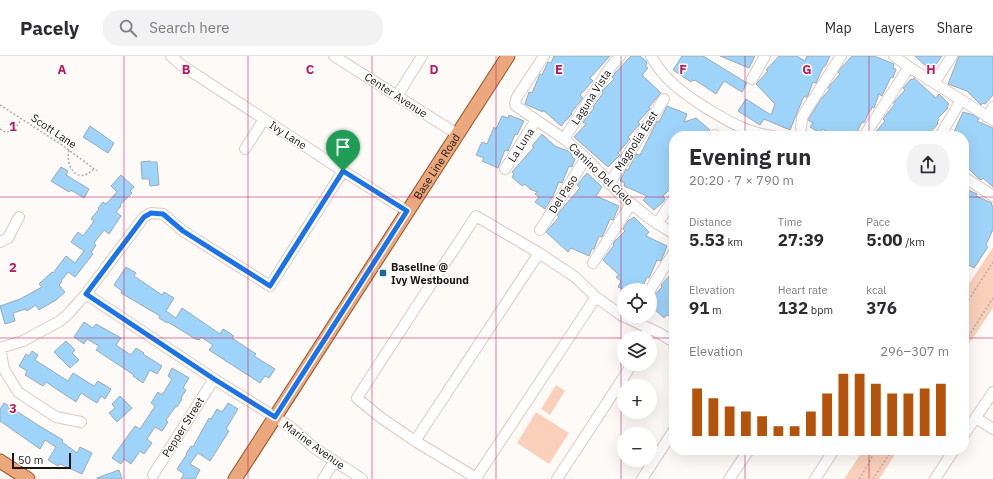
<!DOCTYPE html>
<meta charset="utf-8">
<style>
body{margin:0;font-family:"IBM Plex Sans",sans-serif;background:#f2f2f3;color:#2b2b33;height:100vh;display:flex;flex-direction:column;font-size:15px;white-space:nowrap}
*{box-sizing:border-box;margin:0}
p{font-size:13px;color:#7c7c81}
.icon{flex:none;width:22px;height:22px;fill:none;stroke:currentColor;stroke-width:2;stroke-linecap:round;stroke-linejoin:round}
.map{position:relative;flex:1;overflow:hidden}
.sheet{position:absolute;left:669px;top:75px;width:300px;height:324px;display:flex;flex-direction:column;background:#fff;border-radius:16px;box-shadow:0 4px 16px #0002}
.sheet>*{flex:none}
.fabs{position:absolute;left:617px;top:227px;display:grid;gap:8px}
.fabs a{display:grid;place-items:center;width:40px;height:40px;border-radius:50%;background:#fff;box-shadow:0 4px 16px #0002;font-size:20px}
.scale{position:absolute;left:12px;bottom:10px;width:59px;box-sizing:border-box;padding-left:4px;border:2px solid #1c1511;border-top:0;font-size:11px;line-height:14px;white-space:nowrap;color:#1c1511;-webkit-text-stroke:3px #fff;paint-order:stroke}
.pin{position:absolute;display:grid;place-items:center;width:34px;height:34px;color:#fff;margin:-41px -17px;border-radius:50% 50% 50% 0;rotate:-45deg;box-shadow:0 0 4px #0007}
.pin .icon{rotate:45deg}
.round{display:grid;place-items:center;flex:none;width:42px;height:42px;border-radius:16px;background:#f2f2f3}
.head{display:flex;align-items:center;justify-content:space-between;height:68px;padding:0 20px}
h1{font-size:22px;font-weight:700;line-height:30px}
.stats{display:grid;grid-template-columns:repeat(3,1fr);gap:6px;height:68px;padding:4px 20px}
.stats div{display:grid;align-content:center}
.stats b{font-size:17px;font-weight:700}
.stats small{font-size:11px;font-weight:400}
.stats p{font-size:11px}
.chart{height:112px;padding:8px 20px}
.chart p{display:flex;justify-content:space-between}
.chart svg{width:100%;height:72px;margin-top:4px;stroke:#b45309;stroke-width:6}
header{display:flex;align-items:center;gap:24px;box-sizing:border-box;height:56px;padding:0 20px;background:#fff;border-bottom:1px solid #e1e1e2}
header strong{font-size:19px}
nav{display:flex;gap:22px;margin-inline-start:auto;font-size:14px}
.search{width:280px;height:36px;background:#f2f2f3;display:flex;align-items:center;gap:10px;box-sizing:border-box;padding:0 14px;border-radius:16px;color:#7c7c81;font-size:15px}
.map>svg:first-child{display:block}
.green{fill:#fbd0ba}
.building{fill:#9ed4f9;stroke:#99aab7}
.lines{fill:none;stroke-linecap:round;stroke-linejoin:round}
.minor-casing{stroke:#ddc9bf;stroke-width:12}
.major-casing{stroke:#9b4f1f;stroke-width:15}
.path{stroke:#b1acaa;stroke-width:1.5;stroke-dasharray:2 2;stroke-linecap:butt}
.minor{stroke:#fff;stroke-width:10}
.major{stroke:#eca87d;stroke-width:13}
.route-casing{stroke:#fff;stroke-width:8}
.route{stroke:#1a73e8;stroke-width:5}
.grid{fill:none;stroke:#c2185b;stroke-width:1;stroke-opacity:0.55}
.poi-dot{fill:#176e9e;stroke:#fff;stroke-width:1.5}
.labels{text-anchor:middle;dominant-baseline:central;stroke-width:3;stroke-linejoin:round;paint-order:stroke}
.street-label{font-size:11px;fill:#1c1511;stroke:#fff}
.poi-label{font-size:11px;font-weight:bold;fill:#1c1511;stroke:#fff;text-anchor:start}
.grid-label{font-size:13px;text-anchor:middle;font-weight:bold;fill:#c2185b;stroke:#fff;stroke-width:3;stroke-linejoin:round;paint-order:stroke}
</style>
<header>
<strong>Pacely</strong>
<div class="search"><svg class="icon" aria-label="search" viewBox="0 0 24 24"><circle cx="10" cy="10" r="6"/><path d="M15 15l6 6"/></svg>Search here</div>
<nav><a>Map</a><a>Layers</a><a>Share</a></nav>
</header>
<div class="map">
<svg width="993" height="423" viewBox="0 0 993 423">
<rect width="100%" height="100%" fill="#fefaf8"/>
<path class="green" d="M993 191V252L964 295V236Z
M556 329 565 335 550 359 541 353Z
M536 356 569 377 549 408 517 387Z
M862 394H898L879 423H844L860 399 859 398Z"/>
<path class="building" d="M554 0H610L590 22 593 25 580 39 583 42 571 57 572 58 569 61 561 70 543 54V56L525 48 529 36 532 37 540 18 542 19 548 6 551 7Z
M631 0H640L646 5 647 8 645 10 648 12 642 19 661 37 649 51 650 53 638 66 640 68 628 81 630 83 618 97 620 99 608 111 574 81 586 68 583 66 594 52 593 51 603 37 602 35 614 23 612 21 615 18H614Z
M682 0H703L747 27 742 36 724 25 716 38 695 24 694 25 692 24 691 26 673 14Z
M720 0H755L749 12Z
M779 0H797L805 5 807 0H830L826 9 824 11H823L816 27 813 26 807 42 804 40 790 74 764 63 760 69 738 55 746 43 771 59 775 48 756 28 768 15 766 14Z
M852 0H874L894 8 893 12 896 13 893 22 891 21 890 23 882 40 879 38 874 52 872 51 871 54H870L864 67 862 66 855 80H836L822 73 820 77 810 71 813 67 808 64 821 43 830 33 828 32 831 28 840 18 838 16 841 12Z
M915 0H942L931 15Z
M959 0H993V39L985 48 983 47 981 49 967 35 948 28Z
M914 22 936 42 939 38 949 48 947 51 948 52 938 62 939 64 937 66 938 68 927 80H872L885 65 883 63 894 49V46L905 34 903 32 911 23 912 24Z
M667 50 687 58 684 66 696 62 710 74 704 80H674V129L663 140 665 143 663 146 654 154 643 144 647 140 624 130 625 127 620 125 626 113 628 114 636 98 640 99 657 65 659 66Z
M963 56 974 59 979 63 977 65 993 72V131L983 122 981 124 979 123 968 112 966 115H964V80H955L957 77 954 76Z
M509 59 524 65 517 79 515 78 508 95 505 94 498 112 482 105 484 102 476 99 482 86 487 88 494 71 496 73 502 60 508 62Z
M90 70 114 87 108 97 83 81Z
M542 78 555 90 570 96 573 102 575 103 572 111 569 110 562 127 559 126 553 140 545 153 535 146 539 141 535 138 537 136 530 133 525 128 522 130 512 121 514 118 512 116 534 91 532 90Z
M150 105V106H157L159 129 150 130 149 123H142L141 106Z
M61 111 68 115 66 119 89 133 84 142 71 134 69 136 51 125Z
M587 117 602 131 596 140 619 150 613 164 610 163 604 177 602 181 599 180 594 193H592L589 200 571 192 568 196 546 176 559 161 557 159 560 155 580 132 577 129Z
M121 119 134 131 130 135 132 137 120 149 121 150 116 156 121 160 109 178 104 174 94 187 96 189 91 197 93 198 75 221 68 216 61 225 62 226 59 229 65 236 56 244 39 254 36 249 27 255 26 253 13 257 15 265 5 268 0 250 20 243 42 231 39 228 52 216 53 217 66 200 75 207 84 195 71 186 78 176 83 180 94 165 91 163 99 153 98 152 103 146 106 148 117 136 111 130Z
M964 132 977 138 976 140 992 147 991 149 993 150V173L986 189 988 191 974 212 964 206Z
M634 161 649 176 646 180 667 190 661 205 657 204 649 222 647 221 641 234H625L618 231 621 225 616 221 619 219 603 204 614 189 613 188 614 186 625 175 623 173 628 165Z
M126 211 136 217 134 220 162 239 164 236 174 242 166 255 176 262 182 252 220 278 223 273 234 280 232 282 256 298 254 300 275 313 269 322 265 320 260 327 209 294 213 289 201 281 199 284 198 283 197 284 168 266 167 267 159 262 160 260 121 237 122 235 114 229Z
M674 215V262L667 259 664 262 650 249V244L662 231 661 229Z
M84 266 93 272 96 268 121 282 116 289 131 299 136 292 144 297 143 298 162 310 157 318 150 314 143 327 133 320 134 319 96 294 99 290 87 283 84 288 74 281Z
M66 285 75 294 72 297 79 304 70 312 54 296Z
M32 295 38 299 35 304 68 325 73 317 94 330 98 325 111 333 105 343 101 340 97 347 81 337 76 346 46 326 43 330 25 319 27 315 19 310 26 298 29 300Z
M172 312 189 322 183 332 186 334 181 342 182 343 177 351 176 350 166 364 168 366 162 375 155 371 147 383 152 387 144 398 140 395 131 408 124 403 121 408 112 402 135 370 140 373 155 350 151 347 158 336 162 339 172 323 168 320Z
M120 340 132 352 117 366 109 357 115 352 112 348Z
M4 347 41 371 63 384 62 386 77 397 80 391 92 397 82 418 60 408 58 410 48 404 56 391 45 384 40 393 0 365V353Z
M228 347 238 353 226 373 229 375 210 405 198 397 190 408 200 414 195 423H181L184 418 177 413 187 398H186L191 390 193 391 209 362 211 363 217 353 222 356Z
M119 414 122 423H97V422Z"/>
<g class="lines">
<defs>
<path id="minor" d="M171 0 180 8 343 115 407 155
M334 0 457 78
M544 0 517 41 515 47 516 50 564 83 586 102 623 141 649 162 674 178
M651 0C663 23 682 36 703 50 726 64 746 77 773 80
M894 0 909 11 993 64
M752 23 765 0
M934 27 952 0
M397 40 422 0
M987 61 993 51
M801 72 802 62 805 56 841 0
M714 80 715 79
M864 80 909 11
M940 80 961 44
M564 83 609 13 620 0
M245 93 264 63
M505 113 536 64
M964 121 993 140
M609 128 664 43
M657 168 674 142
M540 174 586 102
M0 186 8 182 19 161
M593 207 631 148
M650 234 674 196
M86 238 214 323 275 361 293 373 313 391 362 423
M418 248 476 160 539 197 575 221 596 241 621 259 659 277 674 286
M416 251 357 342 380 361 415 385 478 423
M644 282 649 272
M0 292 23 285 60 265 69 257 86 238 144 161 151 157 163 158 183 175 270 230 343 115
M0 292 4 313 18 336 56 361 81 366
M976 362 993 373
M964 379 993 336
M415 385 539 197
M153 419 214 323
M476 422 596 241
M323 423 334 406
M557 423 627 316 631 308
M642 423 674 374
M729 423 749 394
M815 423 834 394
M935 423 954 394"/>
<g id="major">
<path d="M0 405 28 423"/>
<path id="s1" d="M235 423 508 0"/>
</g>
</defs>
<use href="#minor" class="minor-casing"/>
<use href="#major" class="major-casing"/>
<path class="path" d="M0 49 62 89 97 115
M0 73 5 76 13 75 21 64
M69 94C65 112 78 129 94 113
M964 251 993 206
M964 287 993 242
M859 423 868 409 875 394
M873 423 892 394"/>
<use href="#minor" class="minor"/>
<use href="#major" class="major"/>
</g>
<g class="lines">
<defs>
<path id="route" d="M343 115 407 155 275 361 214 323 86 238 144 161 151 157 163 158 183 175 270 230Z"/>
</defs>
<use href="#route" class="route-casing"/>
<use href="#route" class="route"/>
</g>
<path class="grid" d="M124 0V423M248 0V423M372 0V423M496 0V423M621 0V423M745 0V80M869 0V80M0 141H674M964 141H993M0 282H624M624 282H650M650 282H674M964 282H993M745 394V423M869 394V423"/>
<rect class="poi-dot" x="379" y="213" width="8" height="8" rx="2"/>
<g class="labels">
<g class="street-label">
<text transform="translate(396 39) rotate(33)">Center Avenue</text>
<text transform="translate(591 41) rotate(-57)">Laguna Vista</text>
<text transform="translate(54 75) rotate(34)">Scott Lane</text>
<text transform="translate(288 79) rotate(33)">Ivy Lane</text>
<text transform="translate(636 85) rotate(-57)">Magnolia East</text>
<text transform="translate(521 89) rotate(-57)">La Luna</text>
<text stroke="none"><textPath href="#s1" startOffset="372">Base Line Road</textPath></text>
<text transform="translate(601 118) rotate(44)">Camino Del Cielo</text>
<text transform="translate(563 138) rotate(-57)">Del Paso</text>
<text transform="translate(183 371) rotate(-58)">Pepper Street</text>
<text transform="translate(314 389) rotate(36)">Marine Avenue</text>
</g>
<g class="poi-label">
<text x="391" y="211">Baseline @<tspan x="391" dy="13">Ivy Westbound</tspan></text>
</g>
</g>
<g class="grid-label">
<text x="62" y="18">A</text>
<text x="186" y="18">B</text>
<text x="310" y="18">C</text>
<text x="434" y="18">D</text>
<text x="559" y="18">E</text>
<text x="683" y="18">F</text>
<text x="807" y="18">G</text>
<text x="931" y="18">H</text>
<text x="13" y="75">1</text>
<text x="13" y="216">2</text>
<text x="13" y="357">3</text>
</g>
</svg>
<div class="fabs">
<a><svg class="icon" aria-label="locate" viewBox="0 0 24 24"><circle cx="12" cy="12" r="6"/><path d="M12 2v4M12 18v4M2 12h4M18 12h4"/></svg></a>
<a><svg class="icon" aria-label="layers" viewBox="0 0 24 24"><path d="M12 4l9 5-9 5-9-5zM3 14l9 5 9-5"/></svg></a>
<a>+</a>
<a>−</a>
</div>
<div class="scale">50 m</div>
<div class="pin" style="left:343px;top:115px;background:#1e9e55"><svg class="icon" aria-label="arrive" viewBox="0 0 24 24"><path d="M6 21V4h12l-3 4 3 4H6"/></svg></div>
<section class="sheet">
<div class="head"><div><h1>Evening run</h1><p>20:20 · 7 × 790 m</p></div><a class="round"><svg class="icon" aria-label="share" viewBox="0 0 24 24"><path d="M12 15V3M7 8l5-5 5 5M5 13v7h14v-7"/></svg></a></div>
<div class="stats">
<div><p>Distance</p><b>5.53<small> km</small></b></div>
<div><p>Time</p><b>27:39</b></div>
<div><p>Pace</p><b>5:00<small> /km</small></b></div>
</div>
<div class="stats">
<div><p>Elevation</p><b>91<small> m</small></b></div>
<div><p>Heart rate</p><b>132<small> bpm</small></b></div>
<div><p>kcal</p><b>376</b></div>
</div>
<div class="chart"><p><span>Elevation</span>296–307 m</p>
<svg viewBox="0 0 160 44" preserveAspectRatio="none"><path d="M5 44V15M15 44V21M25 44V26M35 44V29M45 44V32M55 44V38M65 44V38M75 44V29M85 44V18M95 44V6M105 44V6M115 44V12M125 44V18M135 44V18M145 44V15M155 44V12"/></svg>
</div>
</section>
</div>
